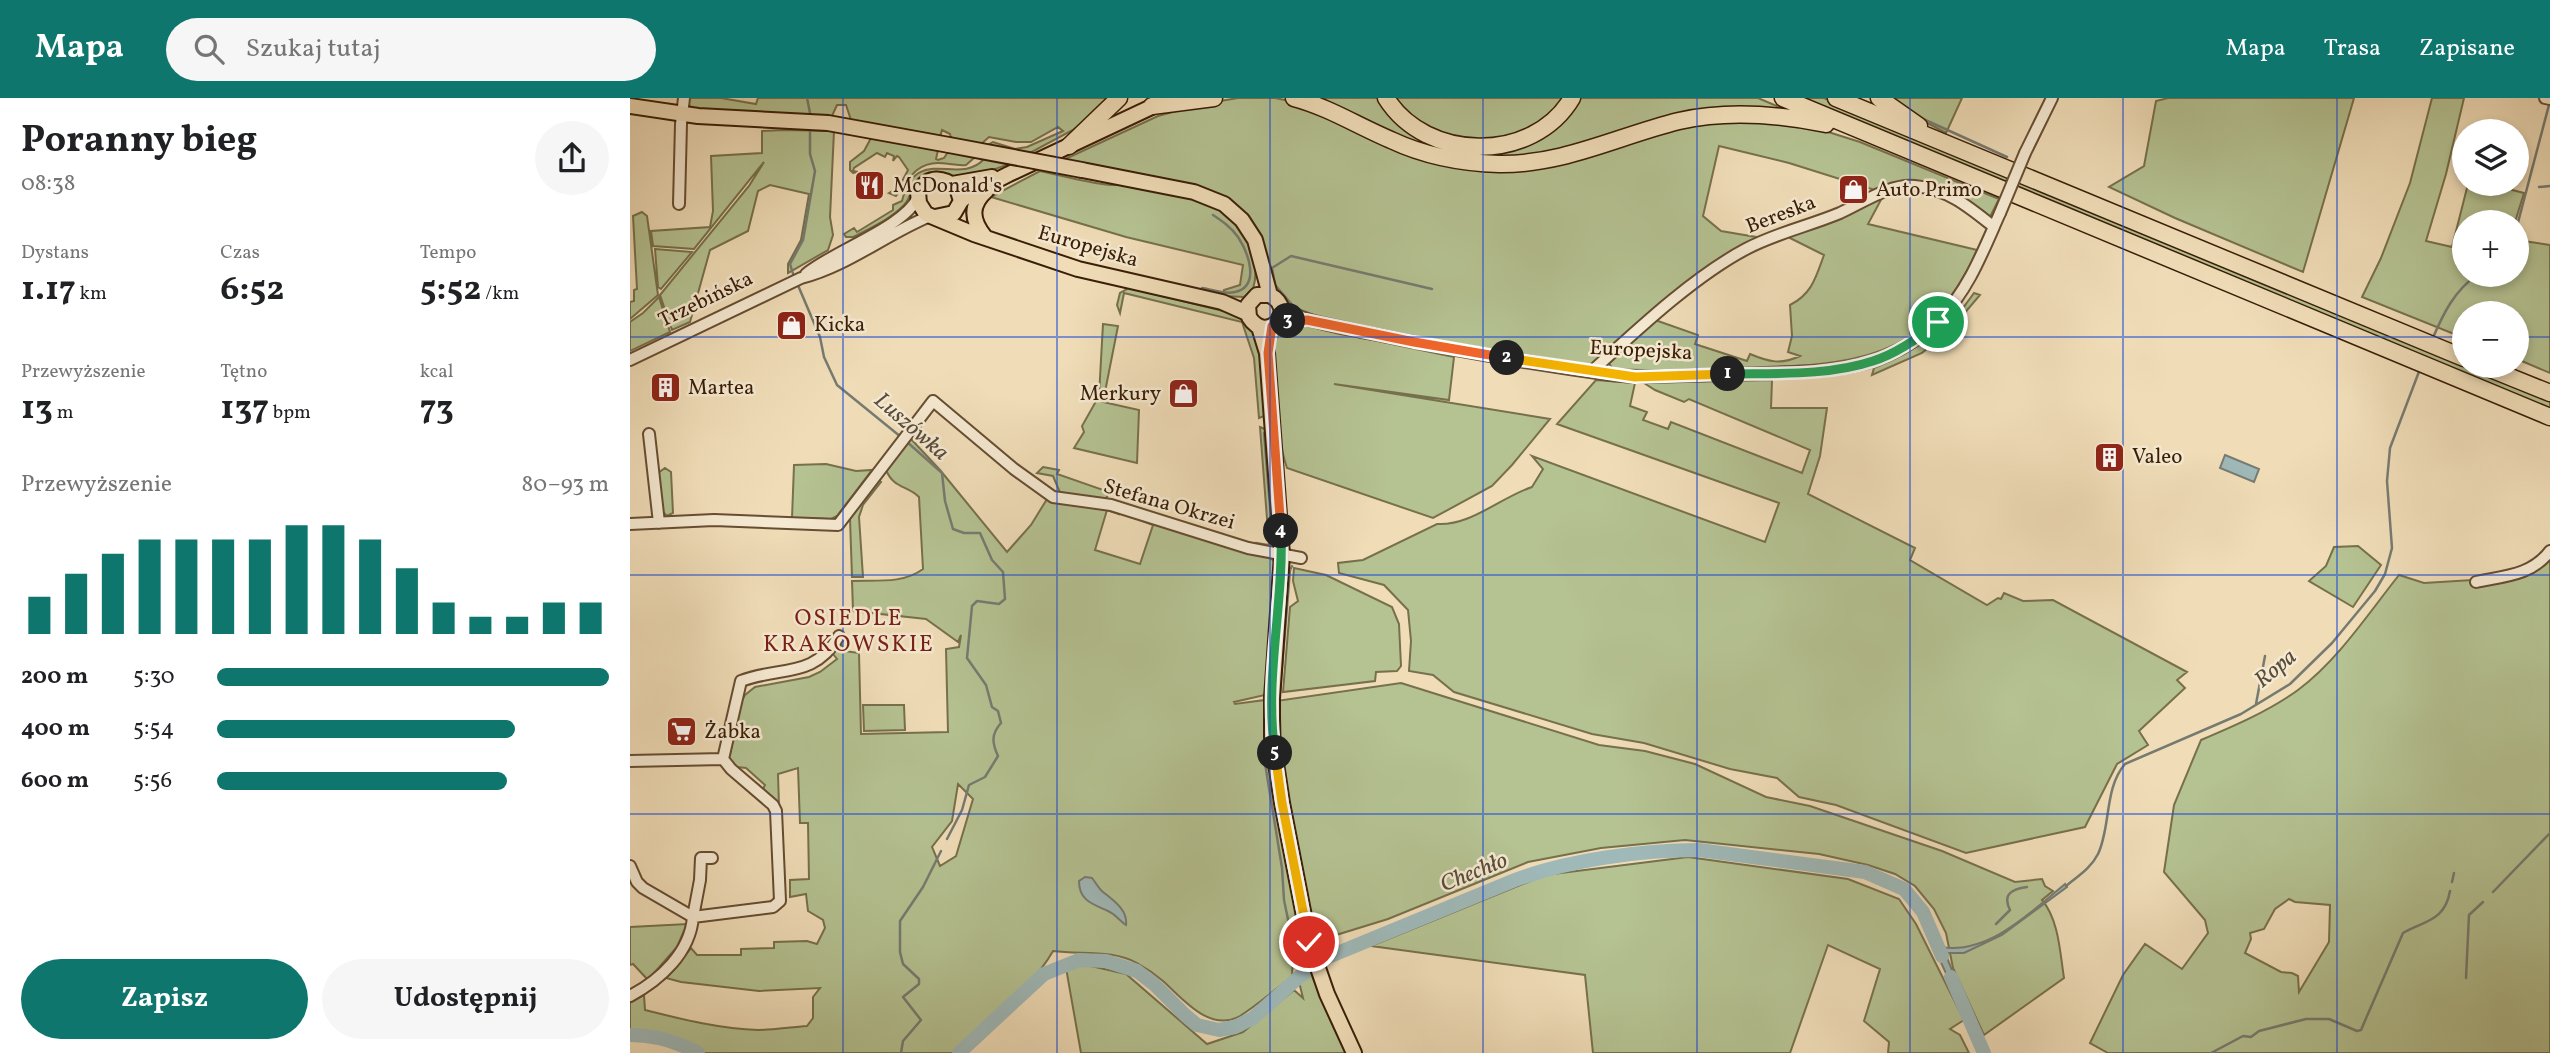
<!DOCTYPE html>
<html lang="pl">
<meta charset="utf-8">
<style>
body{margin:0;font-family:Vollkorn,serif;background:#f6f6f6;color:#202124;height:100vh;display:flex;flex-direction:column;font-size:26px;white-space:nowrap}
*{box-sizing:border-box;margin:0}
p{font-size:23px;color:#757577}
.icon{flex:none;width:38px;height:38px;fill:none;stroke:currentColor;stroke-width:2;stroke-linecap:round;stroke-linejoin:round}
.map{position:relative;flex:1;overflow:hidden}
.drawer{display:flex;flex-direction:column;background:#fff;width:630px}
.drawer>*{flex:none}
.fabs{position:absolute;left:1822px;top:21px;display:grid;gap:14px}
.fabs a{display:grid;place-items:center;width:77px;height:77px;border-radius:50%;background:#fff;box-shadow:0 4px 10px #0003;font-size:35px}
.pin{position:absolute;display:grid;place-items:center;width:60px;height:60px;color:#fff;margin:-30px;border:4px solid #fff;border-radius:50%;box-shadow:0 2px 7px #0007}
.km{position:absolute;width:35px;height:35px;margin:-18px;border-radius:50%;background:#222;color:#fff;font-size:19px;line-height:35px;text-align:center}
.round{display:grid;place-items:center;flex:none;width:74px;height:74px;border-radius:37px;background:#f6f6f6}
.headline{display:flex;align-items:center;justify-content:space-between;height:119px;padding:0 21px}
h1{font-size:38px;font-weight:700;line-height:52px}
.metrics{display:grid;grid-template-columns:repeat(3,1fr);gap:10px;height:119px;padding:7px 21px}
.metrics div{display:grid;align-content:center}
.metrics b{font-size:35px;font-weight:700}
.metrics small{font-size:19px;font-weight:400}
.metrics p{font-size:19px}
.chart{height:196px;padding:14px 21px}
.chart p{display:flex;justify-content:space-between}
.chart svg{width:100%;height:126px;margin-top:7px;stroke:#0f766e;stroke-width:6}
.primary-button{display:flex;gap:14px;margin-top:auto;padding:14px 21px}
.primary-button a{flex:1;height:80px;border-radius:42px;background:#0f766e;color:#fff;font-size:28px;font-weight:700;line-height:80px;text-align:center}
.primary-button a+a{background:#f6f6f6;color:#202124}
ul{padding:0 21px;list-style:none;font-size:23px}
li{display:grid;grid-template-columns:112px 84px 1fr;align-items:center;height:52px}
li i{height:18px;border-radius:9px;background:#0f766e}
header{display:flex;align-items:center;gap:42px;box-sizing:border-box;height:98px;padding:0 35px;background:#0f766e;color:#fff}
header strong{font-size:33px}
nav{display:flex;gap:38px;margin-inline-start:auto;font-size:24px}
.search{width:490px;height:63px;background:#f6f6f6;display:flex;align-items:center;gap:18px;box-sizing:border-box;padding:0 24px;border-radius:38px;color:#757577;font-size:26px}
main{display:flex;flex:1;min-height:0}
.map>svg:first-child{display:block}
.green{fill:#b5c292;stroke:#77704c;stroke-width:2;fill-rule:evenodd}
.water{fill:#9fb9b9;stroke:#767b71;stroke-width:2}
.lines{fill:none;stroke-linecap:round;stroke-linejoin:round}
.stream{stroke:#767b71;stroke-width:2.5}
.river{stroke:#9fb9b9;stroke-width:14}
.minor-casing{stroke:#674d32;stroke-width:14}
.major-casing{stroke:#391d06;stroke-width:18}
.highway-casing{stroke:#391d06;stroke-width:19}
.minor{stroke:#f5e9d1;stroke-width:10}
.major{stroke:#f0ddb8;stroke-width:14}
.highway{stroke:#f0ddb8;stroke-width:16}
.minor-bridge-casing{stroke:#674d32;stroke-width:14;stroke-linecap:butt}
.major-bridge-casing{stroke:#391d06;stroke-width:18;stroke-linecap:butt}
.minor-bridge{stroke:#f5e9d1;stroke-width:10}
.major-bridge{stroke:#f0ddb8;stroke-width:14}
.split-1-casing{stroke:#fff;stroke-width:14}
.split-2-casing{stroke:#fff;stroke-width:14}
.split-3-casing{stroke:#fff;stroke-width:14}
.split-4-casing{stroke:#fff;stroke-width:14}
.split-5-casing{stroke:#fff;stroke-width:14}
.split-6-casing{stroke:#fff;stroke-width:14}
.split-1{stroke:#22a559;stroke-width:9}
.split-2{stroke:#f5b400;stroke-width:9}
.split-3{stroke:#f0652b;stroke-width:9}
.split-4{stroke:#f0652b;stroke-width:9}
.split-5{stroke:#22a559;stroke-width:9}
.split-6{stroke:#f5b400;stroke-width:9}
.grid{fill:none;stroke:#1d4ed8;stroke-width:2;stroke-opacity:0.55}
.labels{text-anchor:middle;dominant-baseline:central;stroke-width:5;stroke-linejoin:round;paint-order:stroke}
.poi-label{font-size:21px;fill:#391d06;stroke:#f5e9d1;text-anchor:start}
.street-label{font-size:21px;fill:#391d06;stroke:#f5e9d1}
.water-label{font-size:23px;font-style:italic;fill:#584c3c;stroke:#f5e9d1}
.neighbourhood-label{font-size:23px;letter-spacing:2px;fill:#7a1f14;stroke:#f5e9d1}
</style>
<header>
<strong>Mapa</strong>
<div class="search"><svg class="icon" aria-label="search" viewBox="0 0 24 24"><circle cx="10" cy="10" r="6"/><path d="M15 15l6 6"/></svg>Szukaj tutaj</div>
<nav><a>Mapa</a><a>Trasa</a><a>Zapisane</a></nav>
</header>
<main>
<section class="drawer">
<div class="headline"><div><h1>Poranny bieg</h1><p>08:38</p></div><a class="round"><svg class="icon" aria-label="share" viewBox="0 0 24 24"><path d="M12 15V3M7 8l5-5 5 5M5 13v7h14v-7"/></svg></a></div>
<div class="metrics">
<div><p>Dystans</p><b>1.17<small> km</small></b></div>
<div><p>Czas</p><b>6:52</b></div>
<div><p>Tempo</p><b>5:52<small> /km</small></b></div>
</div>
<div class="metrics">
<div><p>Przewyższenie</p><b>13<small> m</small></b></div>
<div><p>Tętno</p><b>137<small> bpm</small></b></div>
<div><p>kcal</p><b>73</b></div>
</div>
<div class="chart"><p><span>Przewyższenie</span>80–93 m</p>
<svg viewBox="0 0 160 44" preserveAspectRatio="none"><path d="M5 44V31M15 44V23M25 44V16M35 44V11M45 44V11M55 44V11M65 44V11M75 44V6M85 44V6M95 44V11M105 44V21M115 44V33M125 44V38M135 44V38M145 44V33M155 44V33"/></svg>
</div>
<ul>
<li><b>200 m</b>5:30<i style="width:100%"></i></li>
<li><b>400 m</b>5:54<i style="width:76%"></i></li>
<li><b>600 m</b>5:56<i style="width:74%"></i></li>
</ul>
<div class="primary-button"><a>Zapisz</a><a>Udostępnij</a></div>
</section>
<div class="map">
<svg width="1920" height="955" viewBox="0 0 1920 955">
<rect width="100%" height="100%" fill="#f0ddb8"/>
<filter id="stains"><feTurbulence type="fractalNoise" baseFrequency=".00286" numOctaves="4"/><feColorMatrix values="0 0 0 0 .2 0 0 0 0 .09 0 0 0 0 .02 0 0 0 .5 -.17"/></filter>
<radialGradient id="worn" r=".72"><stop offset=".6" stop-color="#630" stop-opacity="0"/><stop offset="1" stop-color="#630" stop-opacity=".3"/></radialGradient>
<path class="green" d="M58 0H91L126 6 128 0H484L443 32 398 56 356 48 363 44 385 51 397 49 433 33 428 29 401 44H386L359 39 350 47 321 41 320 36 312 32 310 39 222 25 216 7H207L202 18H188L60 11Z
M608 0H645L660 3 852 70 1040 30 1099 21 1173 26 1230 44 1369 101 1360 119 1286 86 1251 94 1159 65 1089 48 1073 118 1091 133 1132 140 1078 168 1054 186 963 266 959 267 785 239 666 213C636 194 619 140 603 108L433 62 528 18 572 6Z
M674 0H750L783 33 876 49 946 0H1128L1168 17 1135 13 903 60 808 55Z
M760 0H937L899 34 849 45 798 33Z
M1166 0H1194L1379 77 1374 87Z
M1256 0H1332L1316 35 1271 11Z
M1538 0H1724L1673 174 1545 120 1479 89 1514 68 1526 3Z
M1802 0H1834L1816 76 1796 143 1822 149 1838 86H1859L1894 95 1885 124H1834V177H1886L1887 142 1920 147V275L1887 261 1886 215H1834V240L1732 199 1751 160 1780 85Z
M155 32 204 33 200 119 203 137 198 152 158 175V166L171 142 179 96 140 87 128 93 118 133 80 152 60 224 42 232 30 197 119 88 134 64 64 151 23 148 21 133 80 129 83 113 81 58 132 55V33Z
M241 40 308 52 306 61 308 62 314 60 318 54 345 59 336 67C326 68 317 65 308 65 285 65 278 83 266 98L259 95 269 89 278 72 269 59 267 58 263 63 264 58 257 55 255 59 247 55 224 70 223 73 228 74 223 75 220 72V64L234 53Z
M354 61 381 65C365 71 345 80 327 79 315 78 308 70 295 76 280 83 284 97 274 107 261 121 240 130 223 139H216L214 136 224 130 227 134 263 112V107L272 103C286 45 329 89 354 61Z
M410 73C430 77 466 87 484 87 507 86 563 95 586 108 614 124 632 160 623 191L614 199 593 198 594 192 610 187 613 167 496 139 361 99Z
M1390 81 1834 264V268H1843L1920 300V314L1386 92Z
M1253 98 1238 126 1347 152C1297 265 1222 267 1112 270 1069 271 1026 274 983 271L978 264 1025 222 1068 237 1065 246 1117 263 1120 256C1139 264 1151 267 1170 258L1158 254 1162 238 1160 207C1182 196 1186 179 1194 157L1156 138Z
M12 114 17 118 28 197 0 221V204L4 203V192L7 191 3 118Z
M25 151 62 154 31 191 28 189Z
M499 190 610 217 625 234 631 259 634 318 629 320 624 260 612 224 494 195 490 215 487 207 490 195Z
M1344 195 1350 197 1321 231 1292 255 1242 277 1244 270C1282 255 1321 230 1344 195Z
M29 199 40 234 0 253V224L13 215Z
M473 226 488 228 473 304 509 312 507 365 444 350 454 334 452 328 469 298Z
M660 228H676L824 259 819 302 704 286 920 321 882 367 862 388 803 420 657 370C648 343 636 259 649 234Z
M966 282 1005 285 1000 308 1017 314 1013 322 1038 331 1041 324 1172 375 1180 352 1059 301 1054 304 1025 292 1014 285 1142 282 1141 310H1197L1190 358 1178 396 1285 450 1280 462 1357 507 1368 500 1371 501 1374 495 1393 503 1423 502 1557 574 1547 582 1555 590 1509 633 1518 647 1487 666 1455 729 1336 755 1206 707 1169 699 1147 680 1100 671 1014 645 962 636 824 594 803 577 779 573 781 543 778 512 754 487 709 475 708 465 733 462 807 426C841 428 871 399 902 389L913 371 902 358 1135 444 1149 405 927 326Z
M630 329 637 332 645 445 641 450 625 449 626 445 639 447Z
M281 341 310 372 377 454 401 427 417 401 489 414V416L477 412 465 452 510 466 523 427 510 422 511 420 637 457 645 464 635 597 604 604 605 606 635 602C640 686 655 770 675 852L663 856 662 879C645 891 628 907 610 918 580 935 553 901 533 883 526 877 516 870 507 865 481 851 451 857 423 853 400 894 356 921 324 955H74C50 942 28 932 0 932V905L14 897 15 912C51 921 90 931 128 932 144 932 161 929 177 928L183 920V899L190 890 129 893 51 884 36 880 61 850 67 857H111V851L144 850V844L177 843 187 846 195 830 193 822 178 813 176 796 160 799V782L179 781 178 725H170L168 670 148 676 149 708 132 693 135 687 116 670 107 669 99 661 111 604 115 597 125 589 179 579 190 574 207 561 203 556 210 544 215 553 229 555 231 636 318 634 316 551 329 549 331 537 328 544 296 521 223 513 222 483C246 482 273 486 293 471L289 399C277 387 264 391 256 372ZM328 686 343 701 326 758 310 768 302 749 322 723Z
M196 366 226 373 242 372 207 418 201 421 162 420 164 367Z
M413 369 429 372 427 376 479 394 476 401 431 397 423 378 407 375Z
M35 370 41 374 43 415 37 418 32 413 28 375Z
M248 382 251 384 233 407 229 419 233 479H222L220 421Z
M1728 448 1751 467 1723 509 1679 483 1696 468 1704 449Z
M1920 456V955H1478L1460 945 1493 877 1515 846 1552 871 1578 835 1575 822 1534 774 1544 707 1571 642C1604 628 1639 613 1668 592 1708 562 1738 516 1769 477L1794 485 1843 482 1902 474ZM1659 801 1665 804 1700 807 1699 844 1669 894 1668 878 1662 875 1651 874 1615 855 1621 841 1620 835 1634 831 1645 811Z
M664 470 696 477 762 509 769 526 771 568 767 573 746 574 745 583 653 594 660 509 668 503 663 483Z
M771 585 969 647 1015 653 1065 666 1136 699 1180 708 1312 753 1385 784 1412 781 1415 788 1423 793 1412 802C1429 822 1430 855 1434 880L1354 937 1323 870 1316 835 1304 811 1285 788 1265 776 1238 767 1189 756 1055 742 971 750 898 764 758 821 706 837 700 831 695 832 684 846 648 652 646 603Z
M233 607H274L275 632 234 633Z
M1058 759 1218 781 1269 801 1286 826 1334 922 1320 931 1330 937 1339 955H1258L1259 944 1234 923 1250 871 1198 847 1160 955H963L955 877 741 848 915 777Z
M57 826 47 849 18 882 3 866 0 867V829Z
M452 866 496 876 577 946 613 934 664 892 673 900 669 884 681 875 716 955H451L436 870Z"/>
<path class="water" d="M1595 357 1629 371 1624 384 1590 370Z
M455 779 462 780C466 785 469 791 473 794 483 802 498 812 496 827 490 823 485 816 478 813 463 806 449 803 449 783Z
M1435 786 1437 789 1372 837 1334 855H1315L1332 896 1326 897 1301 843 1307 840 1311 849C1358 857 1401 814 1435 786Z"/>
<g class="lines">
<path class="stream" d="M177 0 181 20
M1291 20 1377 59
M1909 89 1920 88
M1886 132 1920 3
M164 179 160 166 173 142 185 73 180 56V31
M167 185 190 239 194 259 207 287 271 339
M572 190C582 191 594 197 605 194 631 188 618 154 608 139 601 129 592 123 583 117
M664 209 645 187 642 170 661 158 802 191
M1802 242C1813 216 1824 193 1847 177
M634 335 643 445
M276 343 312 375 315 403 323 431 334 435H350L362 462 373 474 375 501 369 506 347 503 342 508 337 560 356 587 362 609 368 613 371 625C361 636 362 645 368 658L355 679 339 687 332 712 317 741
M650 595 660 472 662 468
M649 604 651 643
M1626 606 1635 558
M634 659 652 770 654 802 662 841
M1822 784 1824 775
M1436 788C1448 778 1461 770 1468 756 1481 729 1474 690 1495 666L1611 616 1660 586 1702 545 1745 493 1755 476 1762 450 1757 383 1760 350 1790 271
M1863 794 1920 735
M1366 826 1380 812C1372 796 1382 791 1397 789
M669 873 672 882
M1836 880 1839 817 1853 804
M271 955 273 943 291 922 273 899 289 886V881L273 866 270 854V823L293 789 311 753
M1581 955 1613 938 1621 939 1629 933 1676 921H1699L1727 933 1731 932 1773 835C1794 823 1815 823 1820 793"/>
<path class="river" d="M1321 879 1354 955
M0 937C25 937 46 943 68 955
M329 955 414 876 449 862 476 863 507 873 525 887 555 917 567 927 589 932 605 929 623 920 669 879 698 859 885 782C938 762 1012 752 1069 752L1235 774 1274 791 1293 814 1312 858"/>
<defs>
<path id="minor" d="M1915 0 1920 1
M1395 55 1422 0
M49 106 51 26 54 0
M176 176C203 153 275 129 288 99
M651 209C684 228 723 232 759 239 832 254 907 267 981 277L1005 279C1047 278 1090 277 1132 275 1168 274 1209 274 1243 263 1267 255 1293 240 1310 221 1339 191 1353 153 1370 115
M0 262 171 180C218 168 256 136 300 118
M961 274C1006 233 1063 179 1116 151 1146 135 1179 128 1210 115 1232 105 1261 85 1285 88 1318 91 1339 109 1364 129
M19 336 29 425
M0 426 84 422 208 427 303 303 384 371 423 399 481 407 618 450 671 460
M1846 484C1875 478 1902 477 1920 453
M0 663 93 661 111 583C150 568 184 581 209 538
M0 768 7 784 13 790 63 819 70 782 71 760H82
M0 898C30 882 60 855 63 819L143 809 150 803 146 713 143 707 101 671 93 661"/>
<path id="major" d="M0 8 68 18 198 25 319 47
M452 72 564 94 594 106 612 122 625 142 640 197C669 213 636 247 619 219L618 207 627 197H640
M322 86 362 79
M331 103 338 97 379 76 530 5
M305 119 324 115 331 103 327 90C313 79 299 77 288 94L289 105 296 116 344 136 448 171 592 204 617 215
M355 139C341 122 340 107 357 92
M629 229 637 255 652 457 642 600V639L652 705 679 844 697 896 724 955"/>
<path id="highway" d="M664 0C698 9 728 28 761 42 795 58 831 65 869 66 933 67 988 38 1049 23 1098 12 1147 16 1196 26
M756 0C796 64 903 66 942 0
M1153 0 1920 319
M1206 0 1834 260
M1249 0 1289 28
M522 8 584 0
M439 48 489 0
M1853 268 1920 295"/>
</defs>
<use href="#minor" class="minor-casing"/>
<use href="#major" class="major-casing"/>
<use href="#highway" class="highway-casing"/>
<use href="#minor" class="minor"/>
<use href="#major" class="major"/>
<use href="#highway" class="highway"/>
<defs>
<path id="minor-bridge" d="M1370 115 1395 55"/>
<path id="major-bridge" d="M319 47 452 72"/>
</defs>
<use href="#minor-bridge" class="minor-bridge-casing"/>
<use href="#major-bridge" class="major-bridge-casing"/>
<use href="#minor-bridge" class="minor-bridge"/>
<use href="#major-bridge" class="major-bridge"/>
</g>
<g class="lines">
<defs>
<path id="split-1" d="M1098 276C1145 275 1198 278 1243 263 1268 255 1289 240 1308 224"/>
<path id="split-2" d="M877 260 1005 279 1098 276"/>
<path id="split-3" d="M658 223 677 222 784 244 877 260"/>
<path id="split-4" d="M651 433 638 255 642 228 648 224 658 223"/>
<path id="split-5" d="M645 655C634 581 654 507 651 433"/>
<path id="split-6" d="M645 655 652 705 679 844"/>
</defs>
<use href="#split-1" class="split-1-casing"/>
<use href="#split-2" class="split-2-casing"/>
<use href="#split-3" class="split-3-casing"/>
<use href="#split-4" class="split-4-casing"/>
<use href="#split-5" class="split-5-casing"/>
<use href="#split-6" class="split-6-casing"/>
<use href="#split-1" class="split-1"/>
<use href="#split-2" class="split-2"/>
<use href="#split-3" class="split-3"/>
<use href="#split-4" class="split-4"/>
<use href="#split-5" class="split-5"/>
<use href="#split-6" class="split-6"/>
</g>
<path class="grid" d="M213 0V955M427 0V955M640 0V955M853 0V955M1067 0V955M1280 0V955M1493 0V955M1707 0V955M0 239H1834M1886 239H1920M0 477H1920M0 716H1920"/>
<defs>
<symbol id="restaurant-square" viewBox="-11 -11 22 22"><rect x="-9" y="-9" width="18" height="18" rx="4" fill="#8f2418" stroke="#f5e9d1"/><path d="M-5-6h1v4h1v-4h1v4h1v-4h1v5L-1.5 .5V6h-2V.5L-5-1ZM5-6V6H3V1.5H1.5Q1.5-4 5-6Z" fill="#fff"/></symbol>
<symbol id="shop-square" viewBox="-11 -11 22 22"><rect x="-9" y="-9" width="18" height="18" rx="4" fill="#8f2418" stroke="#f5e9d1"/><path d="M-5-2.5h2.3a2.7 3.5 0 0 1 5.4 0H5L5.5 6h-11ZM-1.5-2.5h3a1.5 2.3 0 0 0-3 0Z" fill="#fff"/></symbol>
<symbol id="building-square" viewBox="-11 -11 22 22"><rect x="-9" y="-9" width="18" height="18" rx="4" fill="#8f2418" stroke="#f5e9d1"/><path d="M-4-6H4V6H1V3H-1V6H-4ZM-2.5-4.3h1.7v1.8h-1.7ZM.8-4.3h1.7v1.8H.8ZM-2.5-1h1.7V.8h-1.7ZM.8-1h1.7V.8H.8Z" fill="#fff"/></symbol>
<symbol id="supermarket-square" viewBox="-11 -11 22 22"><rect x="-9" y="-9" width="18" height="18" rx="4" fill="#8f2418" stroke="#f5e9d1"/><path d="M-6-5.5h2.5l.6 2H6L4.5 2H-2.5L-4.4-4H-6ZM-1.5 3.2a1.3 1.3 0 1 0 .1 0ZM3 3.2a1.3 1.3 0 1 0 .1 0Z" fill="#fff"/></symbol>
</defs>
<g fill-rule="evenodd">
<use href="#restaurant-square" x="222" y="70" width="35" height="35"/>
<use href="#shop-square" x="1206" y="74" width="35" height="35"/>
<use href="#shop-square" x="144" y="210" width="35" height="35"/>
<use href="#building-square" x="18" y="272" width="35" height="35"/>
<use href="#shop-square" x="536" y="278" width="35" height="35"/>
<use href="#building-square" x="1462" y="342" width="35" height="35"/>
<use href="#supermarket-square" x="34" y="616" width="35" height="35"/>
</g>
<g class="labels">
<g class="poi-label">
<text x="263" y="88">McDonald's</text>
<text x="1246" y="92">Auto Primo</text>
<text x="184" y="227">Kicka</text>
<text x="58" y="290">Martea</text>
<text x="531" y="296" text-anchor="end">Merkury</text>
<text x="1502" y="359">Valeo</text>
<text x="74" y="634">Żabka</text>
</g>
<g class="street-label">
<text transform="translate(1151 117) rotate(-21)">Bereska</text>
<text transform="translate(458 149) rotate(16)">Europejska</text>
<text transform="translate(76 202) rotate(-26)">Trzebińska</text>
<text transform="translate(1011 253) rotate(3)">Europejska</text>
<text transform="translate(539 407) rotate(16)">Stefana Okrzei</text>
</g>
<g class="water-label">
<text transform="translate(281 329) rotate(41)">Luszówka</text>
<text transform="translate(1646 571) rotate(-40)">Ropa</text>
<text transform="translate(844 775) rotate(-22)">Chechło</text>
</g>
<g class="neighbourhood-label">
<text x="219" y="521">OSIEDLE<tspan x="219" dy="26">KRAKOWSKIE</tspan></text>
</g>
</g>
<rect width="100%" height="100%" filter="url(#stains)"/>
<rect width="100%" height="100%" fill="url(#worn)"/>
</svg>
<div class="fabs">
<a><svg class="icon" aria-label="layers" viewBox="0 0 24 24"><path d="M12 4l9 5-9 5-9-5zM3 14l9 5 9-5"/></svg></a>
<a>+</a>
<a>−</a>
</div>
<div class="pin" style="left:1308px;top:224px;background:#1e9e55"><svg class="icon" aria-label="arrive" viewBox="0 0 24 24"><path d="M6 21V4h12l-3 4 3 4H6"/></svg></div>
<div class="pin" style="left:679px;top:844px;background:#d93025"><svg class="icon" aria-label="check" viewBox="0 0 24 24"><path d="M5 12l5 5 9-10"/></svg></div>
<b class="km" style="left:1098px;top:276px">1</b>
<b class="km" style="left:877px;top:260px">2</b>
<b class="km" style="left:658px;top:223px">3</b>
<b class="km" style="left:651px;top:433px">4</b>
<b class="km" style="left:645px;top:655px">5</b>
</div>
</main>
